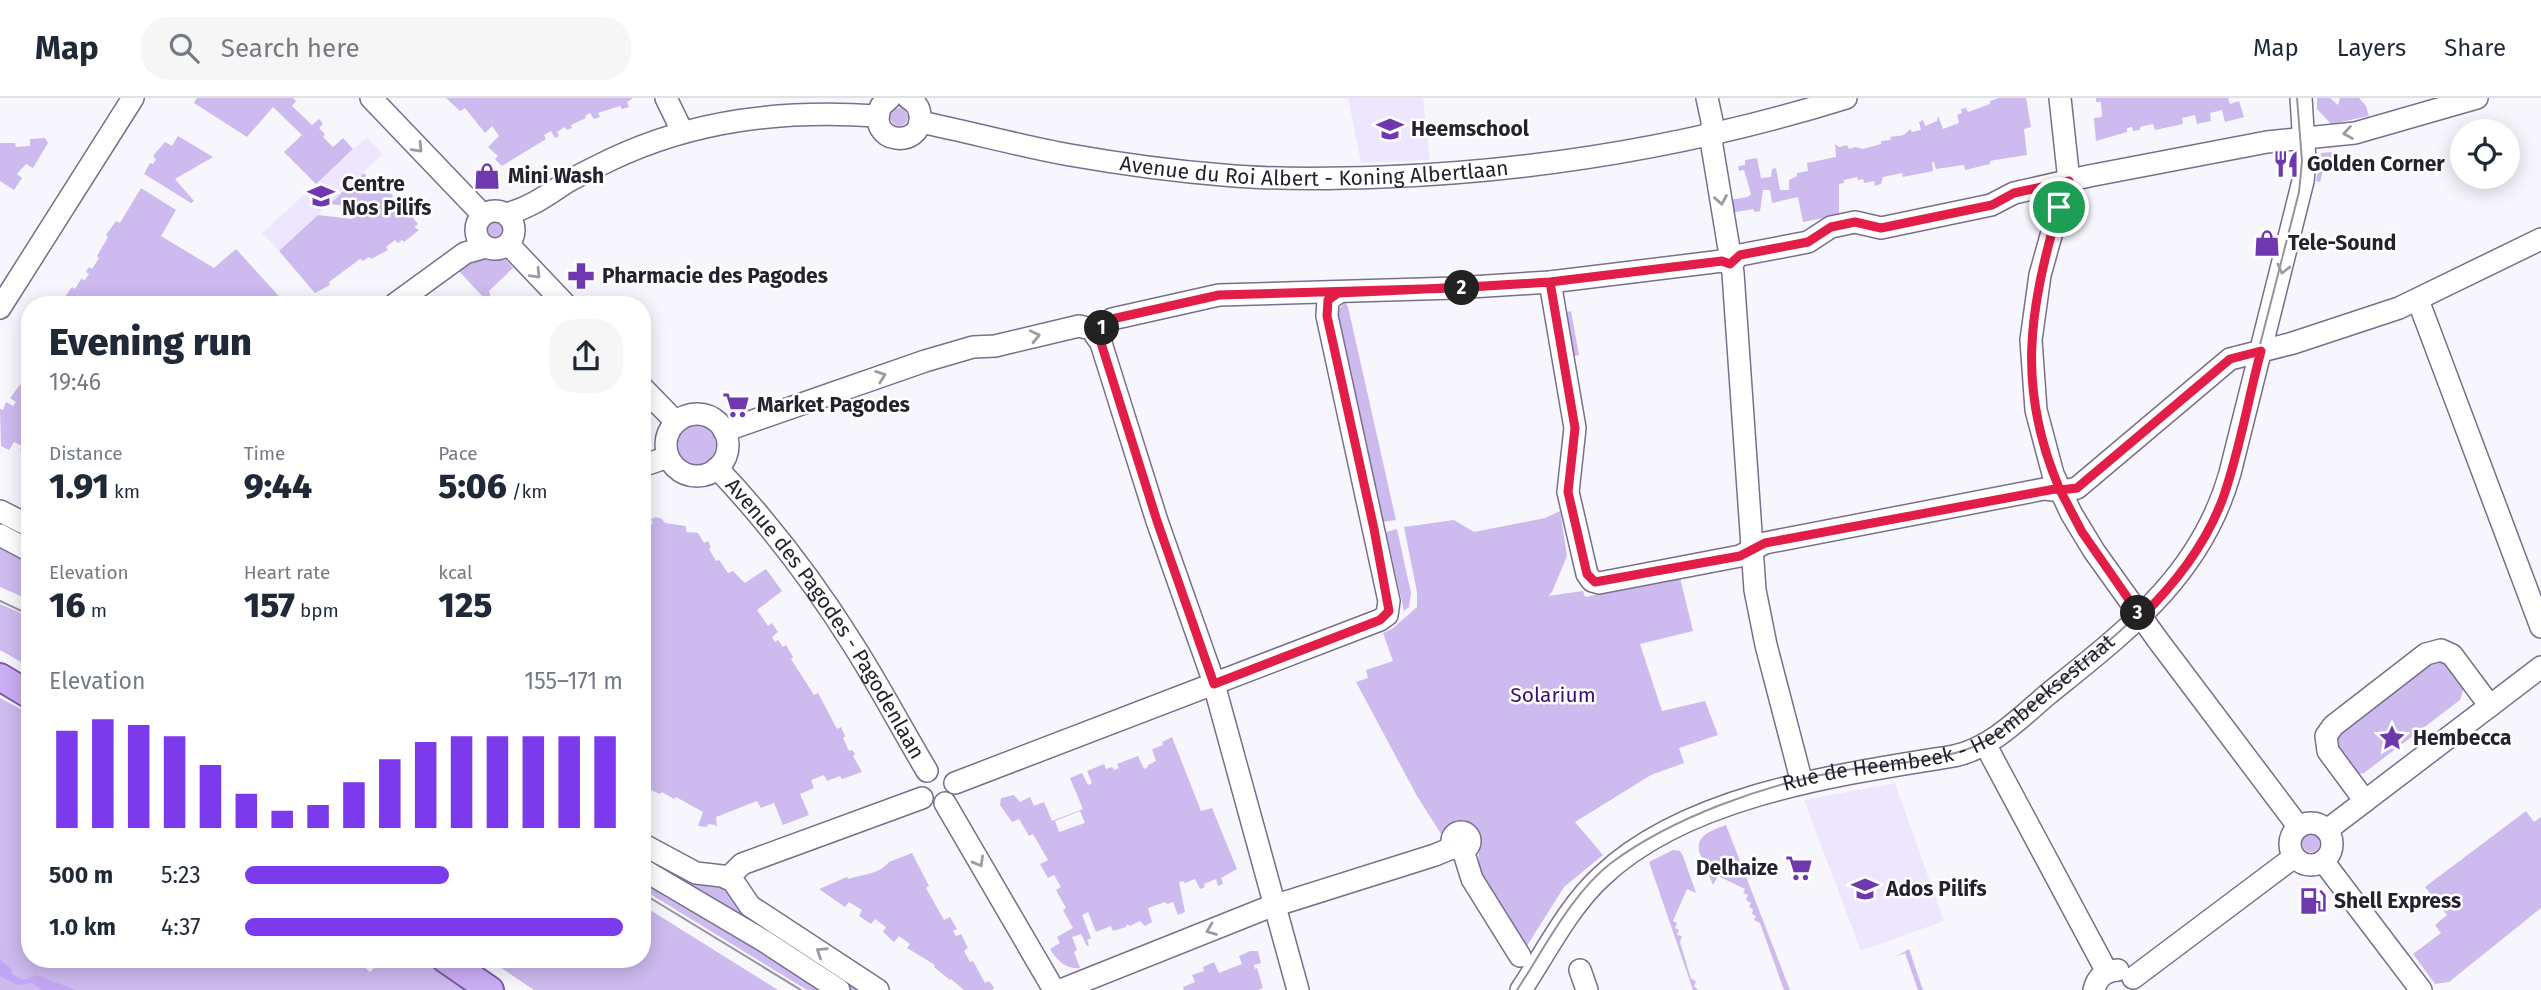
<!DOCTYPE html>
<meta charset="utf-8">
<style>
body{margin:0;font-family:"Fira Sans",sans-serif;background:#f6f6f7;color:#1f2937;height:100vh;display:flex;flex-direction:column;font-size:26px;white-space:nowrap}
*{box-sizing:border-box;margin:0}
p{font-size:23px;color:#747a83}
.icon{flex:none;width:38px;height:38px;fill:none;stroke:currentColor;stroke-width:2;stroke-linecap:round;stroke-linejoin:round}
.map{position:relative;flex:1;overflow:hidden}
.side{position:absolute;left:21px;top:198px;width:630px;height:672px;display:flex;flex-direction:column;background:#fff;border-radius:28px;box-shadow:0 4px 18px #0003}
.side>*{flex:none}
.controls{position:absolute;left:2450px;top:21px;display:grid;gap:14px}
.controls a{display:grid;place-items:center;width:70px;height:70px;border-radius:50%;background:#fff;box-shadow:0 4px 18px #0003;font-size:35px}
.pin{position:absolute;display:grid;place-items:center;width:60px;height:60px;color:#fff;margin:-30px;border:4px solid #fff;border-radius:50%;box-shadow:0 2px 7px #0007}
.km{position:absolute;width:35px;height:35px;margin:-18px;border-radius:50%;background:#222;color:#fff;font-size:19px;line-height:35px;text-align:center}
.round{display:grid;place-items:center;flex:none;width:74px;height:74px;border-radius:28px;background:#f6f6f7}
.overview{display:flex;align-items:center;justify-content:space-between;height:119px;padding:0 28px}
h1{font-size:38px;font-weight:800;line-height:52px}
.stats{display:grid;grid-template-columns:repeat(3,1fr);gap:10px;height:119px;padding:7px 28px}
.stats div{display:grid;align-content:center}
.stats b{font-size:35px;font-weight:800}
.stats small{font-size:19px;font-weight:400}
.stats p{font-size:19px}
.chart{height:196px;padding:14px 28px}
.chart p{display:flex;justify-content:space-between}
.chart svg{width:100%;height:126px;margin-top:7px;stroke:#7c3aed;stroke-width:6}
ul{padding:0 28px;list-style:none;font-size:23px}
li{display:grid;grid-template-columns:112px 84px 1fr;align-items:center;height:52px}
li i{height:18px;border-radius:9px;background:#7c3aed}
header{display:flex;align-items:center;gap:42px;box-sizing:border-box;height:98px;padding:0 35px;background:#fff;border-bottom:2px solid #e0e1e3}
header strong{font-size:33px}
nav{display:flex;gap:38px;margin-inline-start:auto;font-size:24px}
.search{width:490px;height:63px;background:#f6f6f7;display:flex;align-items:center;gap:18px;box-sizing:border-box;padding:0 24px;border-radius:28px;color:#747a83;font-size:26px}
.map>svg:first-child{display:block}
.built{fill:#eee6ff}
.green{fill:#cdbaef;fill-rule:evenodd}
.water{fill:#c3a6f3}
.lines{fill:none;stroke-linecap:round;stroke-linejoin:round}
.minor-casing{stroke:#796e8d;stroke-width:24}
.major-casing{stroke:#7b5aaa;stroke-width:30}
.minor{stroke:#fff;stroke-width:21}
.major{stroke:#cbaef4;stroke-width:26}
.tram{stroke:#95939c;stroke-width:2}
.oneway{stroke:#9d9ba1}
.route-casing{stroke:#fff;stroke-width:14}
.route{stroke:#e11d48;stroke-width:9}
.labels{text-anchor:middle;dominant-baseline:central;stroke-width:5;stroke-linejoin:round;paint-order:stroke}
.poi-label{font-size:21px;font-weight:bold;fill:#25212e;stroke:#fff;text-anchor:start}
.street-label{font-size:21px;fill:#25212e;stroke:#fff}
.park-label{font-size:21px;fill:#3e0f6a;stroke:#fff}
</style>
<header>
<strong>Map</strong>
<div class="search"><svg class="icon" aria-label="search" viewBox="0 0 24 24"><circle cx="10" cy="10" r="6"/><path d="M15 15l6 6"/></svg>Search here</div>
<nav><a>Map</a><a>Layers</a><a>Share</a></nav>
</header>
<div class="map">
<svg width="2541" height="892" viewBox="0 0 2541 892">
<rect width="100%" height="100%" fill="#f8f6fd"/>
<path class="built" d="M1348 0H1423L1430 62 1361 65Z
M367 39 383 56 279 153 262 135Z
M1895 685 1944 823 1861 853 1804 702Z"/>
<path class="green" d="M197 0H293L296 3 292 8 312 27 319 21 323 26 319 30 325 36 323 39 333 49 343 40 353 51 316 86 284 54 302 37 273 9 247 39 194 5Z
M446 0H632V1L627 4 629 9 622 11 620 8 598 15 600 19 594 21 590 15 585 18 586 20 571 27 572 30 567 32 565 29 557 34 559 38 555 40 551 33 544 37 546 41 502 68 495 61 498 58 488 49 499 38 492 28 485 35 465 10 460 13Z
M1999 0H2026L2031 29 2024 31 2027 57 1995 62 1990 63V66L1965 72 1964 67 1936 71 1934 64H1932L1933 73 1903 79 1902 75 1883 79 1881 86 1875 88 1874 83 1864 85 1863 81 1858 82 1857 79 1844 82V85L1839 86V117L1803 124 1798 99 1772 105 1770 92H1763L1760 113 1755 114 1753 111 1730 115 1728 102 1748 99 1751 96 1744 72 1739 73 1738 68 1745 67V62L1757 60 1761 80 1771 79 1772 71 1776 70 1780 92H1789V82L1797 78V75L1808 73 1807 65 1836 59 1835 46 1839 49 1847 47 1849 51 1855 49 1863 51 1881 46V43L1891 42 1890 39C1899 37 1903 40 1910 31L1912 34 1921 32 1919 24 1923 22 1925 28 1937 23 1938 18 1943 31 1959 25 1957 17 1962 15 1961 11 1966 10 1968 14 1990 6V3Z
M2096 0H2228L2230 6 2239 3 2244 19 2225 24 2222 12 2210 15 2211 23 2197 26 2195 17 2182 20 2183 26 2155 32 2153 26 2140 29V32L2133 33 2132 29 2127 30V34L2096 43 2094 20 2102 19 2101 4H2096Z
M2317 0H2330L2338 7 2340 0H2359L2366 8 2369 18 2331 26 2317 11Z
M890 19a9 9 0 1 1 18 0a9 9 0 1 1-18 0Z
M178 38 213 59 175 81 194 103 191 105 144 76 150 65 153 66 156 61 153 58 165 44 172 48Z
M45 40 48 45 33 70 26 66 17 76 22 80 14 92 0 83V45H15L16 49 30 48V41Z
M2331 54 2336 64 2324 69 2320 84 2316 83 2321 55Z
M364 75 375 89 377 88 381 93 385 89 393 98 391 102 399 110 400 109 407 118 410 116 418 126 414 129 419 132 404 144 402 142 398 145 395 142 386 149 388 152 371 161 369 159 363 163 360 161 329 184 330 187 315 195 279 153 318 117 352 121 358 115 354 109 330 106 348 89 353 94 361 86 357 81Z
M141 90 176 112 161 138 214 170 236 151 286 206H60L72 189 75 191 81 181 85 182 89 176 86 174 89 169 92 171 99 160 97 158 108 139 106 137 116 123 120 125Z
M485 131a9 9 0 1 1 18 0a9 9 0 1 1-18 0Z
M482 158 506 162 513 170 489 193 491 201 501 206H476L483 199 459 173Z
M1345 204 1348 209 1396 422 1383 424 1337 214Z
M1571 213 1579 257 1569 259 1562 215Z
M30 265V358L20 352 22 348 14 344 9 352 1 348 0 311 3 312 6 304 13 308 16 304 10 300 26 279 23 276Z
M676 347a20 20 0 1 1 40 0a20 20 0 1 1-40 0Z
M1560 413 1567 458 1552 494 1548 498 1583 493 1585 499 1680 480 1693 533 1640 546 1662 613 1705 603 1718 637 1679 650 1684 665 1651 677 1575 724 1603 757 1564 789 1523 854 1478 781 1479 743 1463 722 1443 739 1417 698 1356 584 1368 580 1366 572 1393 563 1383 535 1392 531 1417 509V494L1404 429 1454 422 1474 434 1545 420Z
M656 419 662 421 665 425 686 428V434L698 435 704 445 708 443 711 449 709 451 716 463 719 462 728 475 733 473 745 485 766 471 782 493 757 512 768 528 772 525 778 534 772 539 775 544 778 542 783 549 786 547 793 559 791 561 814 597 818 595 837 631 841 629 845 638 843 640 849 653 852 652 855 656 853 658 862 674 842 681 840 678 827 683 824 677 811 682 814 690 800 696 809 717 783 727 774 705 761 710 757 703 716 719 717 729 715 727 708 726 707 729 698 728 703 714 676 699 674 701 662 694 660 696 642 688V428L653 426 651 421Z
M1397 431 1411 495 1409 509 1404 513 1386 434Z
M0 442 30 458V502L0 489Z
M0 506 30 519V569L0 552Z
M2431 562 2444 563 2464 589 2460 602 2364 675 2358 676 2335 648 2336 638Z
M0 600 30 616V861H356L370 874 383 861H419L465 892H0Z
M1172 639 1201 713 1212 710 1237 771 1221 780 1223 786 1218 788 1216 781 1204 786 1205 789 1200 791 1195 781 1185 785 1183 783 1179 784 1185 814 1178 817 1173 804 1167 806 1165 804 1148 810 1152 824 1145 828 1140 823 1130 828 1127 826 1126 829 1113 833 1111 828 1096 834 1088 814 1082 817 1091 840 1087 842 1089 847 1087 848 1081 836 1072 839 1077 852 1074 854 1080 870C1066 872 1057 862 1050 851L1060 845 1057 839 1073 830 1063 812 1066 810 1056 792 1061 789 1054 777 1048 780 1040 766 1048 762 1033 736 1029 738 1019 721 1012 724 1000 707 1001 700 1014 697 1020 704 1030 699 1034 708 1044 704 1052 723 1083 711 1070 680 1082 675 1088 687 1092 685 1087 673 1104 666 1106 671 1112 669 1114 672 1119 670 1117 666 1138 658 1144 671 1148 669V667L1156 663 1152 651 1163 647 1162 644ZM1080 713 1085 725 1059 734 1055 723Z
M2526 713 2534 724 2541 719V810L2449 884 2435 886 2413 856 2441 835 2435 827 2447 817 2425 789Z
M1726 727 1790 892H1784L1760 825 1754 822 1756 818 1752 816 1753 811 1749 809 1751 805 1746 802 1748 797 1743 795 1745 791 1718 778 1713 787 1699 753C1696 736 1714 732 1726 727Z
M2302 745a9 9 0 1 1 18 0a9 9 0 1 1-18 0Z
M1673 752 1680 753 1683 758 1696 795 1687 791 1673 823 1677 825 1675 830 1679 832 1677 837 1682 838 1680 844 1691 881 1696 883 1694 888 1698 892H1693L1649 764Z
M912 755 929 788 926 790 944 822 950 819 957 831 953 833 956 838 961 836 968 850 964 853 970 864 973 863 985 885 989 883 994 890 992 892H964L951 881 950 882 934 869 935 867 907 850 910 846 899 838 894 844 883 834 886 829 875 821 871 826 859 818 862 812 849 804 845 809 819 791 847 779 848 781C863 776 878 777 889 764Z
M642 756 720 785 863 892H847L642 766Z
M642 776 831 892H807L642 791Z
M642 807 778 892H534L488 861H642Z
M1909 851 1923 892H1918L1905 855 1897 858Z
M1250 853H1258L1261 865 1254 867 1255 871 1257 870 1263 890 1258 892H1184L1183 889 1195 884 1192 877 1204 873 1203 869 1214 864 1219 875 1242 866 1239 858Z"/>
<path class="water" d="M0 862 12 871V876L24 882 36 877 76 892H42L32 885 17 887 0 878Z"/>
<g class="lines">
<defs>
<g id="minor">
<path d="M371 0 483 117"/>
<path d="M666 0 682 33"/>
<path d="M890 0 881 8C865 46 923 52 920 18 920 9 915 4 908 0"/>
<path d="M1707 0 1712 23V48L1733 175 1755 492 1766 547 1802 685"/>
<path d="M2060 0 2069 83 2059 109 2040 177 2031 242 2036 312 2053 376 2071 415 2094 453 2157 541 2298 728"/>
<path id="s1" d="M920 24C970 34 1020 48 1070 57 1121 66 1172 73 1223 77 1276 82 1329 81 1382 79 1540 73 1695 47 1846 0"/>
<circle cx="495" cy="132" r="19"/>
<path d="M506 116C530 110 547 97 567 84 581 76 596 69 610 62 696 21 784 12 877 18"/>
<path d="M508 146 565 206"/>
<path d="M1730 166 1740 157 1808 144 1831 129 1855 124 1881 130 1991 107 2014 95 2089 78 2267 44 2355 35 2477 0"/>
<path d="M1550 184 1575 330 1568 394 1587 476 1592 483 1599 485 1740 458 1765 445 2044 391 2064 393 2077 390 2230 261 2293 245 2399 210 2541 141"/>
<path d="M2418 202 2541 529"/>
<path d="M395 206 465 155 486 149"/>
<path d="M0 210 133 0"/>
<path d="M1101 245 1103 229 1112 221 1219 197 1455 190 1550 184 1722 163 1730 166"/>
<path d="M642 289 676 324"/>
<circle cx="697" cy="347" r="31"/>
<path d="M724 333 925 263 973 249 995 248 1079 228 1091 231 1101 245 1157 423 1212 579 1298 892"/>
<path d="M642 368 668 359"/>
<path id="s2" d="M717 370C769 425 814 484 854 548 880 589 902 631 927 673"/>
<path d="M0 413 30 428"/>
<path d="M0 437 30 453"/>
<path d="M1985 646 2107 874"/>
<path d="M955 685 1380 522 1387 517 1389 503 1327 218 1328 202 1338 195"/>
<path d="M2365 703 2328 653 2326 638 2333 628 2426 556 2441 552 2452 557 2490 608"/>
<path d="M945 705 1054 892"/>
<circle cx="2311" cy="746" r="21"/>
<path d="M2327 732 2541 569"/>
<circle cx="1461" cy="743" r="9"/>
<path d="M642 746 696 775 722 778 733 783 750 808 878 892"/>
<path d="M1463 752 1472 781 1520 858"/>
<path d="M2323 763 2421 892"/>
<path d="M642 771 764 843 839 892"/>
<path d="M728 780 742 766 922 700"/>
<path d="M1580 872 1587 892"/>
<path d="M2133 880 2294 759"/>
<path d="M1061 892 1264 811 1435 757 1454 749"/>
<path d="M1521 892C1545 856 1569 808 1601 779 1686 697 1842 676 1954 658 1991 650 2019 621 2047 597 2126 533 2201 478 2230 375L2303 83 2305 63 2301 0"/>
<path d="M2094 892C2097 879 2105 873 2118 872"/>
</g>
<path id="major" d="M0 579 30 597
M445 861 490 892"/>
</defs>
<use href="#minor" class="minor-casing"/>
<use href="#major" class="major-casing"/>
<use href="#minor" class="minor"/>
<use href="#major" class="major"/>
<g class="tram">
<path d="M0 503 30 517"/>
<path d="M642 795 801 892"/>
<path id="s3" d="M1517 892C1544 851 1572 795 1611 765 1673 719 1764 687 1840 673 1881 666 1926 665 1965 652 1996 642 2022 614 2047 594 2122 532 2193 481 2225 384L2299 94 2302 63 2297 0"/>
</g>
</g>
<defs><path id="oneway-chevron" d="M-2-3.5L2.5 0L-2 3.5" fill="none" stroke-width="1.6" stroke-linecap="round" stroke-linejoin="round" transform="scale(1.75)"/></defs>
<g class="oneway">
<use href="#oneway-chevron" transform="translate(2348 35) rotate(171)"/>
<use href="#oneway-chevron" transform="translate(418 50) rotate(47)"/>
<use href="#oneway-chevron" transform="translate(1721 102) rotate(80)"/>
<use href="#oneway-chevron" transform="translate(2283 171) rotate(104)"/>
<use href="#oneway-chevron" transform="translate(536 176) rotate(47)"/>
<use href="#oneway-chevron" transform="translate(1035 238) rotate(-13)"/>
<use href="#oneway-chevron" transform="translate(881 278) rotate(-19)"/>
<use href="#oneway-chevron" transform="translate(979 764) rotate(60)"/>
<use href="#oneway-chevron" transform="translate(1211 832) rotate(159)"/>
<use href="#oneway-chevron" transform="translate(821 854) rotate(-147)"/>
</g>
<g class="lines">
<defs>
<path id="route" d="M2059 109 2069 83 2014 95 1992 107 1881 130 1855 124 1831 129 1808 144 1740 157 1730 166 1722 163 1550 184 1455 190 1219 197 1112 221 1103 229 1101 245 1157 423 1214 586 1380 522 1389 513 1374 431 1327 218 1328 202 1338 195C1409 192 1479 189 1550 184L1575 330 1568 394 1587 476 1595 484 1740 458 1765 445 2055 391 2060 392 2082 434 2141 519C2176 485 2206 446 2223 400 2240 352 2248 301 2261 253L2230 261 2077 390 2060 392C2016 290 2029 212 2059 109"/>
</defs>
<use href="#route" class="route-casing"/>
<use href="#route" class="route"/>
</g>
<defs>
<symbol id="school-bare" viewBox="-9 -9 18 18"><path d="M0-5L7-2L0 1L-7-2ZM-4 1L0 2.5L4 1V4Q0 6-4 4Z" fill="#6f38ae" stroke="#fff" stroke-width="2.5" paint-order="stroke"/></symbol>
<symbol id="restaurant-bare" viewBox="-9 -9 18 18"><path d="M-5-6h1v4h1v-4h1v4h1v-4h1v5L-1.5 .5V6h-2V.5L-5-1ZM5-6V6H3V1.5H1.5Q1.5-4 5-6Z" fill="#6f38ae" stroke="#fff" stroke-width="2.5" paint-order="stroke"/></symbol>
<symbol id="shop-bare" viewBox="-9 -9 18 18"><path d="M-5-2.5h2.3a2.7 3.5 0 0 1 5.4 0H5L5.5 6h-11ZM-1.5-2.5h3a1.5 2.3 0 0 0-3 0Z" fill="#6f38ae" stroke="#fff" stroke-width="2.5" paint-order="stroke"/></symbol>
<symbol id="pharmacy-bare" viewBox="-9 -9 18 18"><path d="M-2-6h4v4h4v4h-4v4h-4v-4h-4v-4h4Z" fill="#6f38ae" stroke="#fff" stroke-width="2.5" paint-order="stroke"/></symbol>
<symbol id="supermarket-bare" viewBox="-9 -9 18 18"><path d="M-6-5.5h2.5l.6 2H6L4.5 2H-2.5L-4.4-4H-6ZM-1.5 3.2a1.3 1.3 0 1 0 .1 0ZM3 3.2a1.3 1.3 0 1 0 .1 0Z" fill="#6f38ae" stroke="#fff" stroke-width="2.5" paint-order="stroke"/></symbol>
<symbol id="sight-bare" viewBox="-9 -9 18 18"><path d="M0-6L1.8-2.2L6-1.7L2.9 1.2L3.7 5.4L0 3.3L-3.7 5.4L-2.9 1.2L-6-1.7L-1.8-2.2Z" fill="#6f38ae" stroke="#fff" stroke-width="2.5" paint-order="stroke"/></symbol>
<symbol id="fuel-bare" viewBox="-9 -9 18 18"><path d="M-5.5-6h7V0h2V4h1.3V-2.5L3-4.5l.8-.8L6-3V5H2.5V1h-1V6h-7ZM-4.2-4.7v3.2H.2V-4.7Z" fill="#6f38ae" stroke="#fff" stroke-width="2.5" paint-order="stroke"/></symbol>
</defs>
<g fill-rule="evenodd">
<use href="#school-bare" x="1371" y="12" width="38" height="38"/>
<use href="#restaurant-bare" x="2267" y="47" width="38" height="38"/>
<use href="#shop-bare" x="468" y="59" width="38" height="38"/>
<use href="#school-bare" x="302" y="79" width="38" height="38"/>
<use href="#shop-bare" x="2248" y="126" width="38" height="38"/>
<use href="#pharmacy-bare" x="562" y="159" width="38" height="38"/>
<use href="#supermarket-bare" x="717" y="288" width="38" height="38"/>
<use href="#sight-bare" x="2373" y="621" width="38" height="38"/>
<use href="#supermarket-bare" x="1780" y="751" width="38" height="38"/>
<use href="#school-bare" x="1846" y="772" width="38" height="38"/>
<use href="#fuel-bare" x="2294" y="784" width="38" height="38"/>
</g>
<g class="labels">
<g class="poi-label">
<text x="1411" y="31">Heemschool</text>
<text x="2307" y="66">Golden Corner</text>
<text x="508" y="78">Mini Wash</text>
<text x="342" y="86">Centre<tspan x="342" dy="24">Nos Pilifs</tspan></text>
<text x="2288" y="145">Tele-Sound</text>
<text x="602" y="178">Pharmacie des Pagodes</text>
<text x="757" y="307">Market Pagodes</text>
<text x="2413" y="640">Hembecca</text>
<text x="1778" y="770" text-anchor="end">Delhaize</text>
<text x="1886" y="791">Ados Pilifs</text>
<text x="2334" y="803">Shell Express</text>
</g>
<g class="street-label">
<text stroke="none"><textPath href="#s1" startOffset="399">Avenue du Roi Albert - Koning Albertlaan</textPath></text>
<text stroke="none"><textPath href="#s2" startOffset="186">Avenue des Pagodes - Pagodenlaan</textPath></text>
<text stroke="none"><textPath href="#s3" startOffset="534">Rue de Heembeek - Heembeeksestraat</textPath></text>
</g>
<g class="park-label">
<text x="1553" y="597">Solarium</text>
</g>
</g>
</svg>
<div class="controls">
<a><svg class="icon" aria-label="locate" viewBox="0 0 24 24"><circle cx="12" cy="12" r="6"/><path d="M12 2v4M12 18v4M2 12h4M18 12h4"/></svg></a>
</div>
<div class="pin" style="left:2059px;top:109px;background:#1e9e55"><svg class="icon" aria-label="arrive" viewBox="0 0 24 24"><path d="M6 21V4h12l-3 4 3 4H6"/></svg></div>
<b class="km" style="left:1102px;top:230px">1</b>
<b class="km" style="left:1462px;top:190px">2</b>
<b class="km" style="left:2138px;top:515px">3</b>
<section class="side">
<div class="overview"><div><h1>Evening run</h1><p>19:46</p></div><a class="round"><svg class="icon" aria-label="share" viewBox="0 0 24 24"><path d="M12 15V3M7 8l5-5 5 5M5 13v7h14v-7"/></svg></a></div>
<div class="stats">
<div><p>Distance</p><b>1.91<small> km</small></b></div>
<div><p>Time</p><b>9:44</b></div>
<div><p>Pace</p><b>5:06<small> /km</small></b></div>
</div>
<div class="stats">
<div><p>Elevation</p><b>16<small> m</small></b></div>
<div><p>Heart rate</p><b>157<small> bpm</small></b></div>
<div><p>kcal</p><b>125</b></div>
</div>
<div class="chart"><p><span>Elevation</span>155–171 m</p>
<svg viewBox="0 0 160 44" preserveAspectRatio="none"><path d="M5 44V10M15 44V6M25 44V8M35 44V12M45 44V22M55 44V32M65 44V38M75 44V36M85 44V28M95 44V20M105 44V14M115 44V12M125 44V12M135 44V12M145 44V12M155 44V12"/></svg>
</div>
<ul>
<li><b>500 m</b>5:23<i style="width:54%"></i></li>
<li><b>1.0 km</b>4:37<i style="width:100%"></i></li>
</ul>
</section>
</div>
